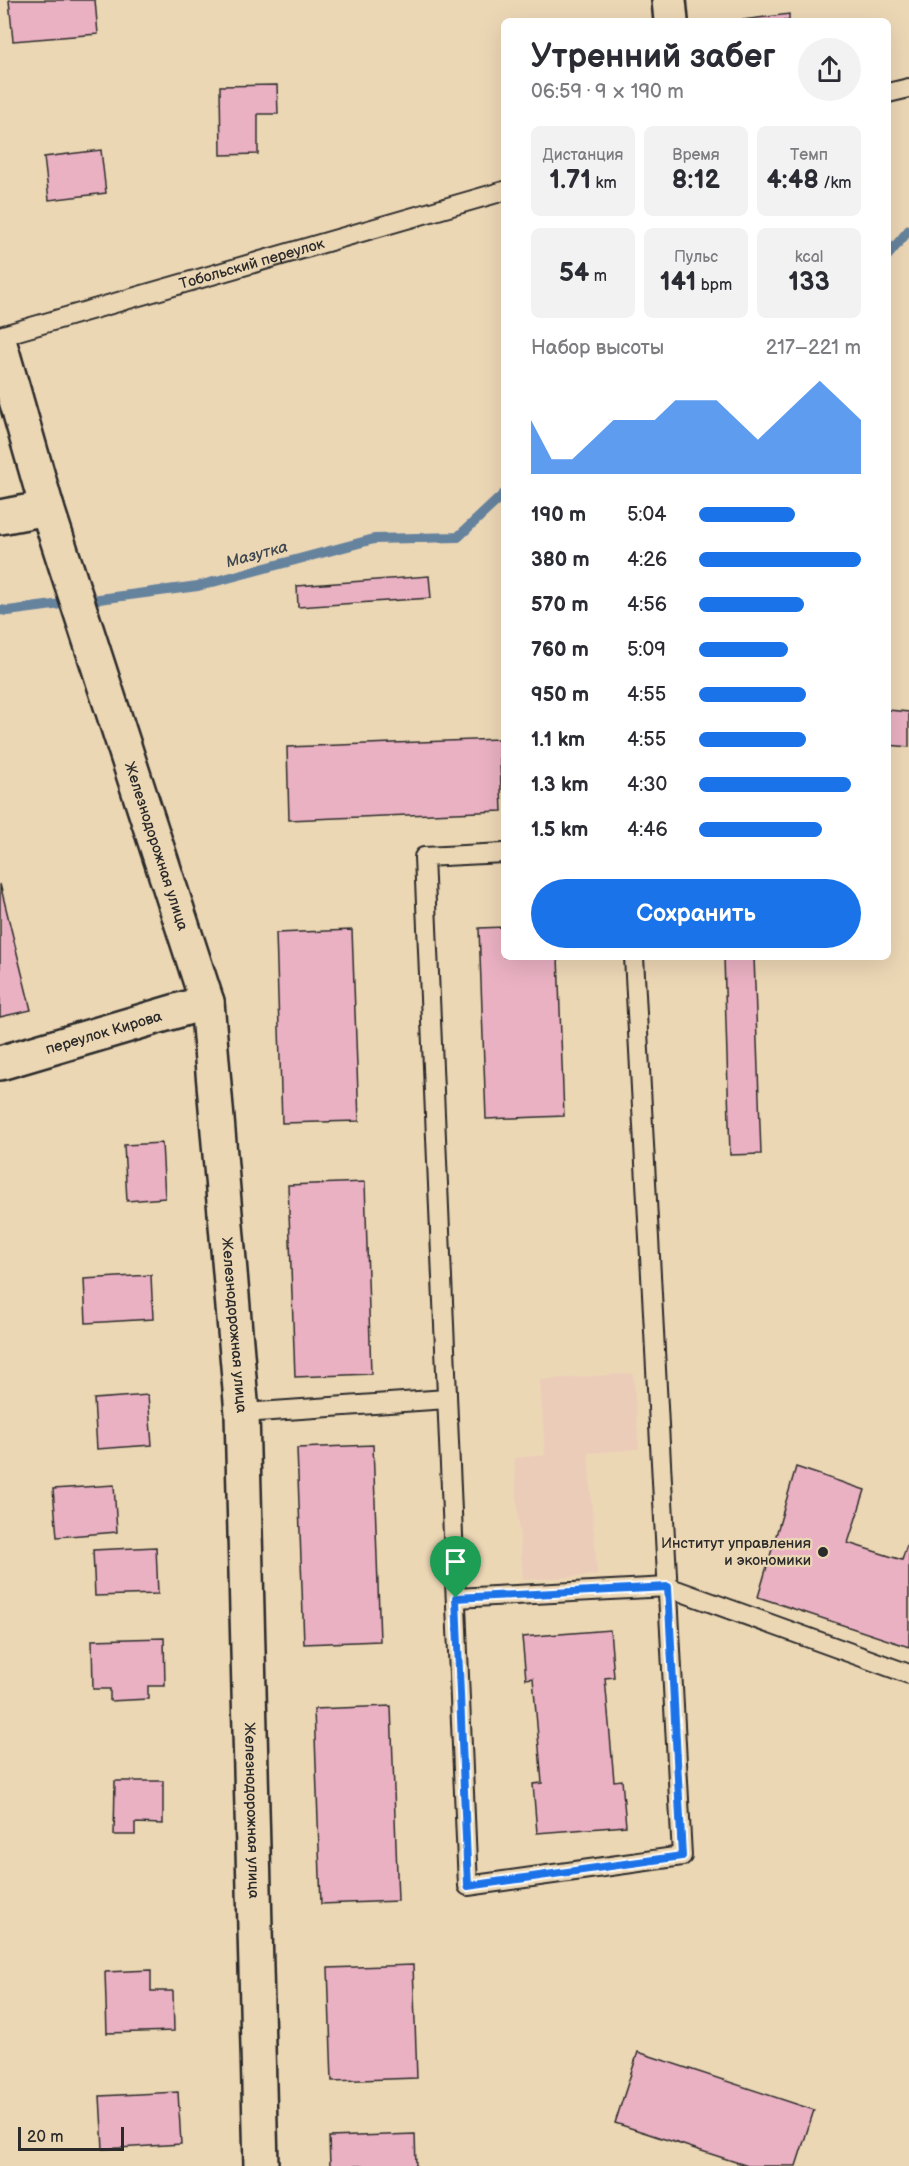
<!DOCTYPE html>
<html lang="ru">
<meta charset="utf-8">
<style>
body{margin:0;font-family:"Balsamiq Sans",sans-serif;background:#f2f2f3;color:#2b2b33;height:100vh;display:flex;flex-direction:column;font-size:22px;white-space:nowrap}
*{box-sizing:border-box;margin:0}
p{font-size:20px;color:#7c7c81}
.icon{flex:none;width:33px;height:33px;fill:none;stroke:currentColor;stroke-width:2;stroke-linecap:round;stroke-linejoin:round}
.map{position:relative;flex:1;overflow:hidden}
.details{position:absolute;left:501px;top:18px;width:390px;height:942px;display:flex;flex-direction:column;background:#fff;border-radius:9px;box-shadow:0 6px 24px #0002}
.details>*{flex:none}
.scale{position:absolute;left:18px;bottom:15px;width:106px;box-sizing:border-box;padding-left:6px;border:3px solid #2b2b2b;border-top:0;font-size:16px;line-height:21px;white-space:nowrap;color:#2b2b2b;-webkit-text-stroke:4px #ecd7b5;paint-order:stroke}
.pin{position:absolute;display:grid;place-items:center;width:51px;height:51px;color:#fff;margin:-62px -26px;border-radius:50% 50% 50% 0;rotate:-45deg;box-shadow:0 0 6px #0007}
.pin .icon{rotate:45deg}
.round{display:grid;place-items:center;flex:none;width:63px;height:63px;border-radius:32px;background:#f2f2f3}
.head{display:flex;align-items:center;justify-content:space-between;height:102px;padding:0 30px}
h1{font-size:33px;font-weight:600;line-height:45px}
.figures{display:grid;grid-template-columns:repeat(3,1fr);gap:9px;height:102px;padding:6px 30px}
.figures div{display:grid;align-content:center;border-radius:9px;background:#f2f2f3;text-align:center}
.figures b{font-size:26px;font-weight:600}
.figures small{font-size:16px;font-weight:400}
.figures p{font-size:16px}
.chart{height:168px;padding:12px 30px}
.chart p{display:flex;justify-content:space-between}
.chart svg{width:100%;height:108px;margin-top:6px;fill:#1a73e8;opacity:.7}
.button{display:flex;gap:12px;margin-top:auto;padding:12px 30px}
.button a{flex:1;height:69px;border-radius:36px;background:#1a73e8;color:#fff;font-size:24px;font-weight:600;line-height:69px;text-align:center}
ul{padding:0 30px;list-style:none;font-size:20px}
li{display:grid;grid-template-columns:96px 72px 1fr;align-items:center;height:45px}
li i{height:15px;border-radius:8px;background:#1a73e8}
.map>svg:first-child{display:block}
.built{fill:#ebccb9}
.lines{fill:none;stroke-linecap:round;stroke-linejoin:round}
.stream{stroke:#66839d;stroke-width:10}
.building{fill:#eab1c3;stroke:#2b2b2b;stroke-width:1.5}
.lane-casing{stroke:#2b2b2b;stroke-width:22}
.street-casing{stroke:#2b2b2b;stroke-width:38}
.secondary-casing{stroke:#2b2b2b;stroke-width:38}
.lane{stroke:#ecd7b5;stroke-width:18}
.street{stroke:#ecd7b5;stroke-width:33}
.secondary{stroke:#ecd7b5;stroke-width:33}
.route-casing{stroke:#fff;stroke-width:12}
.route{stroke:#1a73e8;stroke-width:8}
.poi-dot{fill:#2b2b2b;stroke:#ecd7b5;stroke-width:2}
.labels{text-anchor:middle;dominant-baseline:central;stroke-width:4.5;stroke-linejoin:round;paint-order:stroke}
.street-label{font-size:15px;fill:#2b2b2b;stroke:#ecd7b5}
.poi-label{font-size:15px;fill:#2b2b2b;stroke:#ecd7b5;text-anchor:end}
.water-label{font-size:16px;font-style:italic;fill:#3f4851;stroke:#ecd7b5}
</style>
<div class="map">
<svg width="909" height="2166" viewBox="0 0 909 2166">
<rect width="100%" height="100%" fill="#ecd7b5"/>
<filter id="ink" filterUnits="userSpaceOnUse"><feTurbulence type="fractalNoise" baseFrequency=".0167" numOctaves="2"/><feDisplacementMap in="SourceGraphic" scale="12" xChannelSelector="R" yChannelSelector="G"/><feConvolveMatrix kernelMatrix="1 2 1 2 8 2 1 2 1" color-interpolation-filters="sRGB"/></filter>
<g filter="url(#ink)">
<path class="built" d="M633 1373 639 1449 588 1453 597 1575 523 1580 514 1458 545 1455 540 1380Z"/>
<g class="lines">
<path class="stream" d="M888 255 909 230
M0 610 8 611 198 586 374 539 458 537 504 494"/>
</g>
<path class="building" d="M9 0H95L98 34 13 41Z
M789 14V21H735Z
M277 85 278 114H258V154L221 155 220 86Z
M101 150 106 193 49 200 44 157Z
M429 576 431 598 298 607 297 586Z
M888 710 909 712V747L888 745Z
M499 739 502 811 289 820 287 747Z
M0 884 31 1010 0 1017Z
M504 927V957H558L564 1116 486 1119 479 928Z
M352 930 359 1121 282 1123 276 933Z
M724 957H754L761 1154 730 1155Z
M162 1143 165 1198 127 1201 124 1145Z
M365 1182 371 1374 295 1377 288 1185Z
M151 1275 153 1319 86 1323 84 1279Z
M148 1395 152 1445 97 1449 94 1399Z
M373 1445 380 1641 304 1644 297 1448Z
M796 1467 865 1490 848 1543 902 1560 909 1539V1647L758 1597Z
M114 1485 117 1532 57 1537 53 1489Z
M156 1547 158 1594 95 1596 93 1550Z
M610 1630 614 1677 605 1678 614 1781 622 1780 626 1826 537 1833 533 1784 542 1783 533 1678 526 1679 522 1637Z
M164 1638 165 1686H148V1699L110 1701V1689H93L92 1640Z
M391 1706 398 1901 321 1904 314 1709Z
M115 1781H163V1824L135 1823V1835H114Z
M413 1965 417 2078 332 2081 328 1968Z
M151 1970V1991H173L174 2031 107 2033 105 1972Z
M638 2052 814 2110 796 2166H748L615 2123Z
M178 2092 181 2144 103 2149 100 2096Z
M415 2134 416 2166H330L329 2137Z"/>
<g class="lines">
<defs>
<g id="lane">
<path d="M888 93 909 88"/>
<path id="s1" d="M0 336 504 191"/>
<path d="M504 853 424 857 468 1886 682 1856 634 957"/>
<path d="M242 1413 447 1399"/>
<path d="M456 1598 668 1587 909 1674"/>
</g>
<g id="street">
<path d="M669 0 671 21"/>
<path d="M0 517 47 508"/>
<path id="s2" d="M0 1063 207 1002"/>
</g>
<g id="secondary">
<path id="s3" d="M0 344 47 508 207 1002 242 1413 261 2166"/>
</g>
</defs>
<use href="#lane" class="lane-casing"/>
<use href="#street" class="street-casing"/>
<use href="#secondary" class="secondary-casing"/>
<use href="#lane" class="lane"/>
<use href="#street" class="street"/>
<use href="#secondary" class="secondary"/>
</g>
</g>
<g class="lines" filter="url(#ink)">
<defs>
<path id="route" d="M668 1587 682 1856 468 1886 456 1598Z"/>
</defs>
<use href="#route" class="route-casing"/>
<use href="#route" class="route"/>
</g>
<circle class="poi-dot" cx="823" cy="1552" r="6"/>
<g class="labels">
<g class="street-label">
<text stroke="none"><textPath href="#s1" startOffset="262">Тобольский переулок</textPath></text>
<text stroke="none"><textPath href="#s3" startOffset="526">Железнодорожная улица</textPath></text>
<text stroke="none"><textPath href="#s2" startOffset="108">переулок Кирова</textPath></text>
<text stroke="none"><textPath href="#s3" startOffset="1014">Железнодорожная улица</textPath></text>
<text stroke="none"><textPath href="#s3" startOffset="1500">Железнодорожная улица</textPath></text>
</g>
<g class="poi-label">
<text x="811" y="1543">Институт управления<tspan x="811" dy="17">и экономики</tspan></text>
</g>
<g class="water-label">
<text transform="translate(257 555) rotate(-15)">Мазутка</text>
</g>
</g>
</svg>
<div class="scale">20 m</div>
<div class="pin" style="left:456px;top:1598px;background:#1e9e55"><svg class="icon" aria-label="arrive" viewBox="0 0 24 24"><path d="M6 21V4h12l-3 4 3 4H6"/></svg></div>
<section class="details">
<div class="head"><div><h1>Утренний забег</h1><p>06:59 · 9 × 190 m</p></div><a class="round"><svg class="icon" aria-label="share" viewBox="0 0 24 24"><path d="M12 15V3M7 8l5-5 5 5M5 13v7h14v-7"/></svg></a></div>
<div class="figures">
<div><p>Дистанция</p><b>1.71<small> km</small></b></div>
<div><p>Время</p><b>8:12</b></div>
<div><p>Темп</p><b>4:48<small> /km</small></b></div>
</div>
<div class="figures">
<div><b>54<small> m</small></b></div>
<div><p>Пульс</p><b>141<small> bpm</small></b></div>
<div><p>kcal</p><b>133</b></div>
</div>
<div class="chart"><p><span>Набор высоты</span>217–221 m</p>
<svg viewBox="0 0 160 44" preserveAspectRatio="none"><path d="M0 44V22L10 38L20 38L30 30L40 22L50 22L60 22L70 14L80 14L90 14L100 22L110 30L120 22L130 14L140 6L150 14L160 22V44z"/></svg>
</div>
<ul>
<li><b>190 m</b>5:04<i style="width:59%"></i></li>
<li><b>380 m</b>4:26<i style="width:100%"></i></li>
<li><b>570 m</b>4:56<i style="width:65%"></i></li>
<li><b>760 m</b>5:09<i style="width:55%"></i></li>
<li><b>950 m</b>4:55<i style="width:66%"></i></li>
<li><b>1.1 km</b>4:55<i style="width:66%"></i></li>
<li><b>1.3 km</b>4:30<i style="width:94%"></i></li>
<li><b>1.5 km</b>4:46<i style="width:76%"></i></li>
</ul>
<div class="button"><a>Сохранить</a></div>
</section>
</div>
